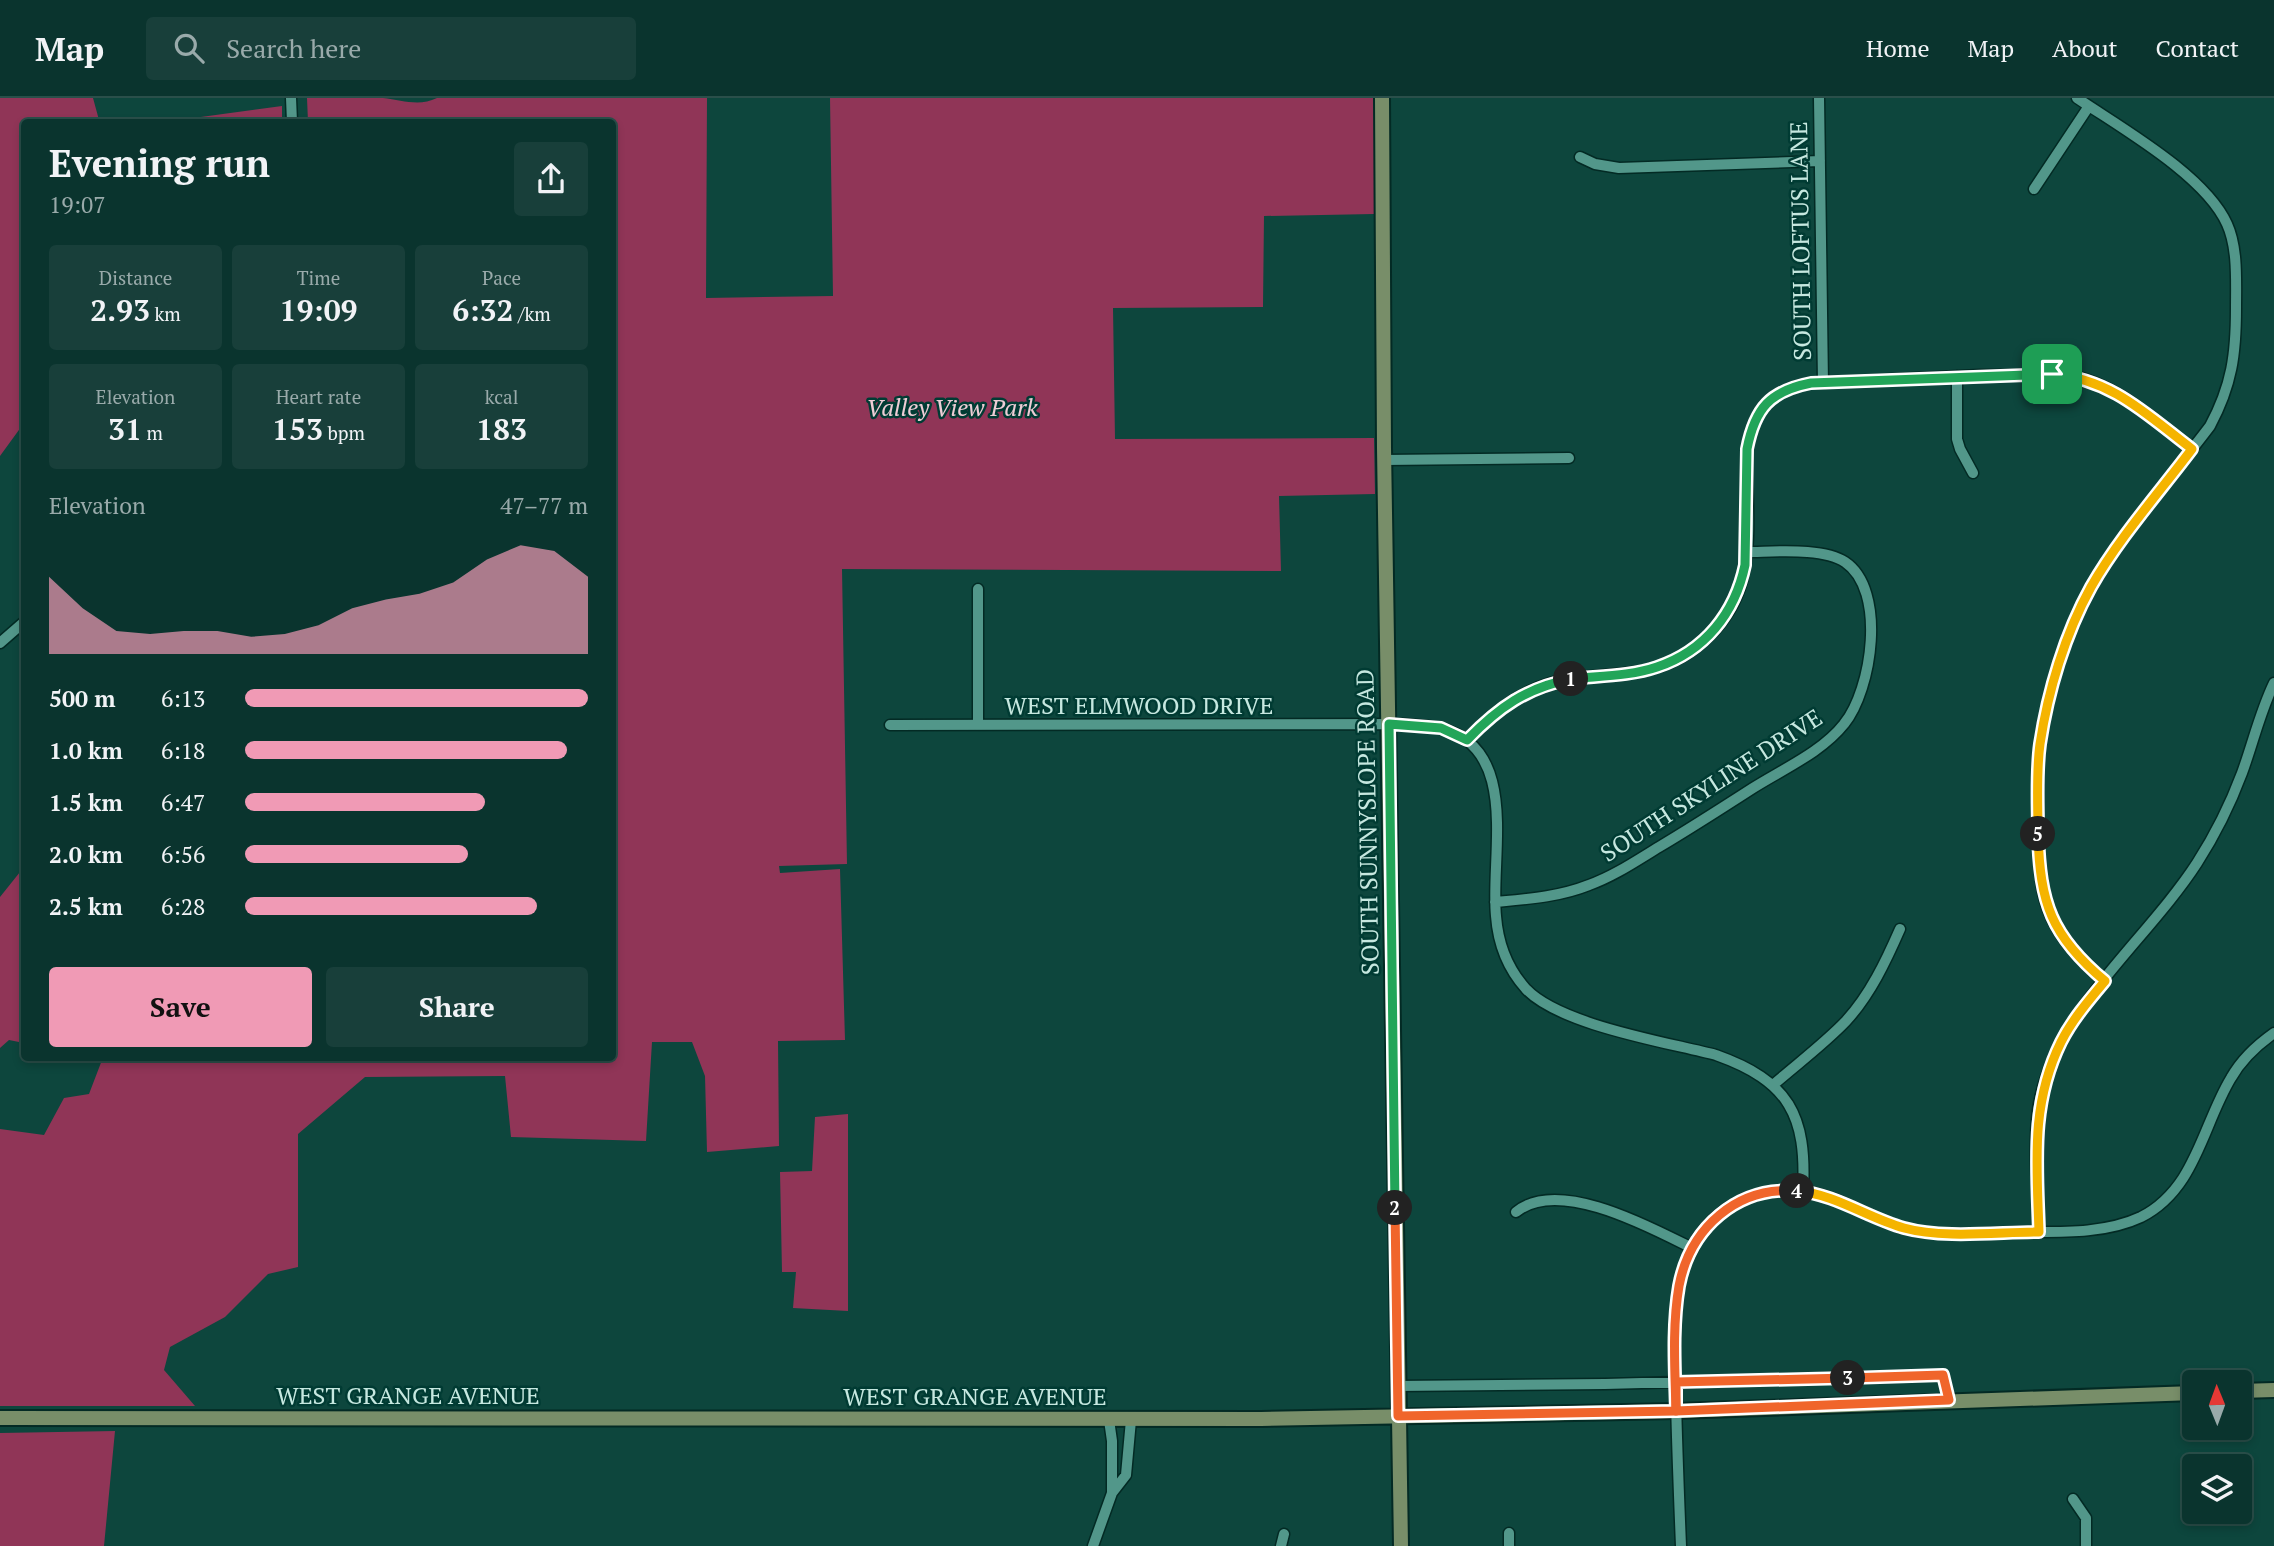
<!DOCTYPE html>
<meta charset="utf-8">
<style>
body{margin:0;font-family:"PT Serif",serif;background:#183f3a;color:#f1f3f6;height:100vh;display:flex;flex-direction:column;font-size:26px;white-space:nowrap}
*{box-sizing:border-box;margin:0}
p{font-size:23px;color:#9aa}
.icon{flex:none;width:38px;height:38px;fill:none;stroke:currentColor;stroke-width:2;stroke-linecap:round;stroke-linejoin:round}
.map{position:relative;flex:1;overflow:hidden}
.panel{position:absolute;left:21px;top:21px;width:595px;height:942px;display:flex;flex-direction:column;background:#0a342e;border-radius:7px;box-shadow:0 4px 10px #0003,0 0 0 2px #2a4f4a}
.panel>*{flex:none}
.needle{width:46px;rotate:359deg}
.controls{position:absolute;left:2182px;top:1272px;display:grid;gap:14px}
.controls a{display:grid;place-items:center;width:70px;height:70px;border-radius:7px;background:#0a342e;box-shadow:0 4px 10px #0003,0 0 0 2px #2a4f4a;font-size:35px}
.pin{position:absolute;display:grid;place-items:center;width:60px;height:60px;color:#fff;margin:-30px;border-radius:14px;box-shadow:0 4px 10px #0006}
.km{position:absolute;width:35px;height:35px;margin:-18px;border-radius:50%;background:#222;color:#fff;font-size:19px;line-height:35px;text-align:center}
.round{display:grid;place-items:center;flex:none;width:74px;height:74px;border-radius:7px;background:#183f3a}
.headline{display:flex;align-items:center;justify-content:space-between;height:119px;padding:0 28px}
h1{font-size:38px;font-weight:800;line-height:52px}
.metrics{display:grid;grid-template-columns:repeat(3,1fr);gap:10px;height:119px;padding:7px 28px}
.metrics div{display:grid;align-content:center;border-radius:7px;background:#183f3a;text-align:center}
.metrics b{font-size:30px;font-weight:800}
.metrics small{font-size:19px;font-weight:400}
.metrics p{font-size:19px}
.chart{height:196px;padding:14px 28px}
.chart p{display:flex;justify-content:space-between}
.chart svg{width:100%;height:126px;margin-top:7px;fill:#f09ab5;opacity:.7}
.action{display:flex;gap:14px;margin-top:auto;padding:14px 28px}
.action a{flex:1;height:80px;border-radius:7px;background:#f09ab5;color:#111;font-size:28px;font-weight:800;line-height:80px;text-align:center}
.action a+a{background:#183f3a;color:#f1f3f6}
ul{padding:0 28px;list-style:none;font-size:23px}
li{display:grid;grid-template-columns:112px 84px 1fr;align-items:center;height:52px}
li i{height:18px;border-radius:9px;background:#f09ab5}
header{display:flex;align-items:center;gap:42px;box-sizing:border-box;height:98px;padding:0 35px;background:#0a342e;border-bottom:2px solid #2a4f4a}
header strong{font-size:33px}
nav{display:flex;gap:38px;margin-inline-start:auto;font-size:24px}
.search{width:490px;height:63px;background:#183f3a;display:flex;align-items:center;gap:18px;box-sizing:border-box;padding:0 24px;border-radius:7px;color:#9aa;font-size:26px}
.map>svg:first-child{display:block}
.green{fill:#903557}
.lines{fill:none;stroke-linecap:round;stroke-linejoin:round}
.street-casing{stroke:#032a24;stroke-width:13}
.secondary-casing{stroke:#032a24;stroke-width:18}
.street{stroke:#52978a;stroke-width:10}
.secondary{stroke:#788e69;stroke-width:14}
.split-1-casing{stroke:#fff;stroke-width:14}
.split-2-casing{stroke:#fff;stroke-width:14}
.split-3-casing{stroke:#fff;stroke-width:14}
.split-4-casing{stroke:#fff;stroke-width:14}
.split-5-casing{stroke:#fff;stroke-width:14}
.split-6-casing{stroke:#fff;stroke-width:14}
.split-1{stroke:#22a559;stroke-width:9}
.split-2{stroke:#22a559;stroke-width:9}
.split-3{stroke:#f0652b;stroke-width:9}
.split-4{stroke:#f0652b;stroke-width:9}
.split-5{stroke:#f5b400;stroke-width:9}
.split-6{stroke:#f5b400;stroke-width:9}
.labels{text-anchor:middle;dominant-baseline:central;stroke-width:5;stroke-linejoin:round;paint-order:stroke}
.street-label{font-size:24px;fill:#c6e8e0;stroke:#003b33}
.park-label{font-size:24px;font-style:italic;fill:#eecdd6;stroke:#003b33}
</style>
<header>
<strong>Map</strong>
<div class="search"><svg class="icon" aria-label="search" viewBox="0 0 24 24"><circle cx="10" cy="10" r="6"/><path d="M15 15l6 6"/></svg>Search here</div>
<nav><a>Home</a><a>Map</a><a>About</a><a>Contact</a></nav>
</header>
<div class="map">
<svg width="2274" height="1448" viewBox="0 0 2274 1448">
<rect width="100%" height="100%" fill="#0d463d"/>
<path class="green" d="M0 0H93L99 22 119 24H24V325L0 358Z
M307 0C332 0 358 0 383 0 402 2 419 9 437 0H707L706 200 833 198 830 0H1375L1374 116 1264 118 1263 209 1113 210 1115 341 1374 340 1375 396 1279 398 1281 473 842 471 847 766 779 768 780 775 840 771 845 942 778 943 779 1048 707 1054 705 978 692 944H652L646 1043 511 1039 505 978 365 979 298 1036V1169L268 1176 225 1219 170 1249 164 1272 195 1308H0V1031L44 1037 64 1000 89 996 102 962 89 959H612V24H308Z
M282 8V24H164Z
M24 769V945L9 942 0 950V799Z
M848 1016V1213L793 1210 796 1174H782L780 1074 812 1073 815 1019Z
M115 1333 104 1448H0V1335Z"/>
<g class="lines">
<defs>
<path id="street" d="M291 0 292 24
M1819 0 1823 285
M2077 0C2121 30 2205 77 2227 126 2238 150 2236 183 2236 210 2236 256 2232 287 2210 328 2170 381 2123 432 2091 490 2065 537 2048 593 2040 646 2036 675 2038 706 2038 736 2039 760 2039 786 2047 809 2058 840 2080 862 2105 883
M1580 59 1595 66 1619 70 1820 63
M2034 91 2089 8
M1957 278V341L1960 351 1973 375
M1384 362 1569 360
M978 491V627
M0 545 24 524
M890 627 1404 626C1416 627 1429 627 1441 630 1521 651 1490 758 1496 818 1498 845 1508 871 1526 891 1560 927 1666 944 1716 957 1789 983 1807 1017 1803 1093
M1467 642C1491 618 1516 595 1550 585 1584 575 1621 579 1655 570 1695 559 1731 524 1742 483 1753 441 1746 394 1747 351 1755 310 1770 292 1811 285L1980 277H2069C2118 286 2154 322 2192 351
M1495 804C1527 801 1559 799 1589 787 1614 778 1636 763 1659 749 1691 730 1722 710 1753 690 1783 671 1822 654 1844 626 1872 592 1887 492 1845 464 1823 449 1773 454 1746 454
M1773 987C1797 966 1824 946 1846 923 1870 897 1886 863 1900 831
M1516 1114C1558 1079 1650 1129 1692 1150
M2039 1134C2038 1094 2033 1052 2038 1012 2052 915 2146 844 2197 765 2215 737 2230 707 2242 675 2253 645 2260 614 2274 585
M1397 1288 1605 1286 1943 1277 1949 1302
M1109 1322 1112 1343V1394
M2073 1401 2086 1420V1448
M1509 1435V1448
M1093 1448 1112 1395 1126 1377 1131 1322
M1281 1448 1284 1436
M1681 1448C1679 1399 1677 1350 1676 1300 1675 1264 1673 1226 1679 1190 1690 1123 1742 1085 1807 1094 1842 1098 1872 1123 1906 1131 1942 1140 1984 1134 2021 1134 2060 1134 2105 1136 2141 1119 2196 1091 2202 1028 2231 980 2241 962 2257 947 2274 935"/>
<path id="secondary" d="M1382 0 1384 350 1401 1448
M2240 1293 2274 1292
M0 1320 1261 1321 1676 1313 2194 1295"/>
</defs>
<use href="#street" class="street-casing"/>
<use href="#secondary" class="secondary-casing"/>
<use href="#street" class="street"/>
<use href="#secondary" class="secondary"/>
</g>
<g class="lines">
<defs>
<path id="split-1" d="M1571 581C1599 578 1631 578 1657 569 1705 553 1735 515 1745 467L1747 351C1755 310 1770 293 1811 285L2052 276"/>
<path id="split-2" d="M1395 1110 1389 626 1441 630 1467 642C1499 609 1526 590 1571 581"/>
<path id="split-3" d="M1395 1110 1398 1318 1676 1313V1284L1848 1280"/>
<path id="split-4" d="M1797 1093C1737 1088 1690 1130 1679 1188 1672 1229 1675 1272 1676 1313L1949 1302 1943 1277 1848 1280"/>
<path id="split-5" d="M1797 1093C1835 1096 1868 1120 1904 1130 1944 1141 1998 1134 2039 1134 2037 1067 2030 1007 2061 944 2072 922 2089 902 2105 883 2051 838 2040 805 2038 736"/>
<path id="split-6" d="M2038 736C2038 706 2036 675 2040 646 2048 593 2065 536 2091 489 2119 440 2158 396 2192 351 2147 317 2112 281 2052 276"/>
</defs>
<use href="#split-1" class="split-1-casing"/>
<use href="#split-2" class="split-2-casing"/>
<use href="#split-3" class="split-3-casing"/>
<use href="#split-4" class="split-4-casing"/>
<use href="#split-5" class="split-5-casing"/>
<use href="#split-6" class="split-6-casing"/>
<use href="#split-1" class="split-1"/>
<use href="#split-2" class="split-2"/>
<use href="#split-3" class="split-3"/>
<use href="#split-4" class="split-4"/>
<use href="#split-5" class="split-5"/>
<use href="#split-6" class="split-6"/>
</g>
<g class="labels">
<g class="street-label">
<text transform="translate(1800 143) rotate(-91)">SOUTH LOFTUS LANE</text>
<text x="1139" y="607">WEST ELMWOOD DRIVE</text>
<text transform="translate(1711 687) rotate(-33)">SOUTH SKYLINE DRIVE</text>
<text transform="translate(1367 724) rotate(-91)">SOUTH SUNNYSLOPE ROAD</text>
<text x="408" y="1297">WEST GRANGE AVENUE</text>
<text x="975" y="1298">WEST GRANGE AVENUE</text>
</g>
<g class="park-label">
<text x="952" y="309">Valley View Park</text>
</g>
</g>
</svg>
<div class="controls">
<a><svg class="needle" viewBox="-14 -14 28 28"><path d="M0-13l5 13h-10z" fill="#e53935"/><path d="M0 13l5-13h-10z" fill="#9aa"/></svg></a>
<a><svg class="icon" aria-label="layers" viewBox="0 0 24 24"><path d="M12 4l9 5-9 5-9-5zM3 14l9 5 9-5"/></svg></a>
</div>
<div class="pin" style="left:2052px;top:276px;background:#1e9e55"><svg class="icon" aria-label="arrive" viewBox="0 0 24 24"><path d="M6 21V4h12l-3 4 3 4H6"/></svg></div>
<b class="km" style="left:1571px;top:581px">1</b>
<b class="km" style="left:1395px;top:1110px">2</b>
<b class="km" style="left:1848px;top:1280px">3</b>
<b class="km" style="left:1797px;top:1093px">4</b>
<b class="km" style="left:2038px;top:736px">5</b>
<section class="panel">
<div class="headline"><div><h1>Evening run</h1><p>19:07</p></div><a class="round"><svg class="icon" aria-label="share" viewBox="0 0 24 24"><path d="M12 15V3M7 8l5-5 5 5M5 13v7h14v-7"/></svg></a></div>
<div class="metrics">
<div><p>Distance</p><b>2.93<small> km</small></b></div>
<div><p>Time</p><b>19:09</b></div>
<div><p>Pace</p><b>6:32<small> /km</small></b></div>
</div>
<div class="metrics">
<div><p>Elevation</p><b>31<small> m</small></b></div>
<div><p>Heart rate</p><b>153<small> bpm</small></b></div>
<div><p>kcal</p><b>183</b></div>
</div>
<div class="chart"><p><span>Elevation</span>47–77 m</p>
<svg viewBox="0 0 160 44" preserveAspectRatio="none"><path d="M0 44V17L10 28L20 36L30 37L40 36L50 36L60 38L70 37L80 34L90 28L100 25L110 23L120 19L130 11L140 6L150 8L160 17V44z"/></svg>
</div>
<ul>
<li><b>500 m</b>6:13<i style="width:100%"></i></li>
<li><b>1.0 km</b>6:18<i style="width:94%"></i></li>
<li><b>1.5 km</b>6:47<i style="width:70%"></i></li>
<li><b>2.0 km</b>6:56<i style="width:65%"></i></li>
<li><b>2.5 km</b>6:28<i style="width:85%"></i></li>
</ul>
<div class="action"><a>Save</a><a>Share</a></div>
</section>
</div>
